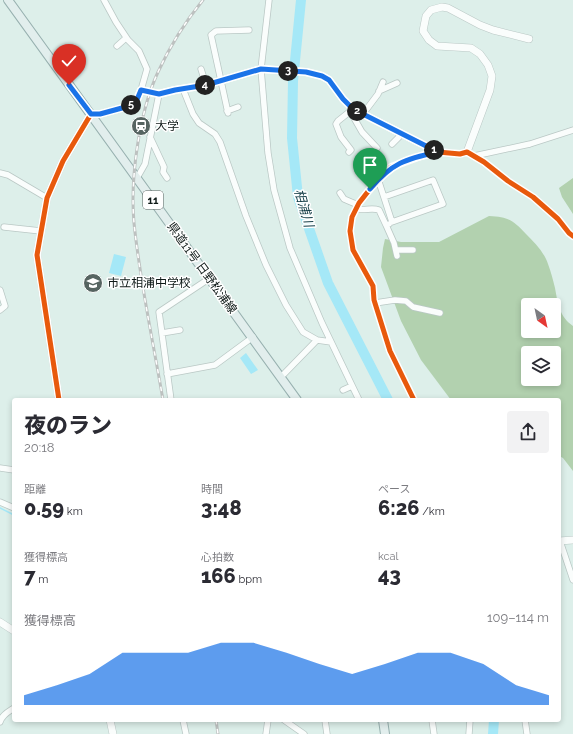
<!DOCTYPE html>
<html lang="ja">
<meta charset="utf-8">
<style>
body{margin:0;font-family:Raleway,"Noto Sans JP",sans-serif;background:#f2f2f3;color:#2b2b33;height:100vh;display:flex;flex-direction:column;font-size:15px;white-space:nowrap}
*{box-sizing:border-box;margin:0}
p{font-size:13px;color:#7c7c81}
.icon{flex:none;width:22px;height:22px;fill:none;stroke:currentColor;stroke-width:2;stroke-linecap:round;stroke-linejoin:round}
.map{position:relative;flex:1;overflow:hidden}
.side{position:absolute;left:12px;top:398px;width:549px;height:324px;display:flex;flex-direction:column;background:#fff;border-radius:4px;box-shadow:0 2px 6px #0003}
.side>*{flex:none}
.needle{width:26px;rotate:147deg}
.tools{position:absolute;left:521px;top:298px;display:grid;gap:8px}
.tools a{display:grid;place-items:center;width:40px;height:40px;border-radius:4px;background:#fff;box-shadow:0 2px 6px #0003;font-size:20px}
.pin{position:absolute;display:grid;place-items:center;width:34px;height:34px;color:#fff;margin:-41px -17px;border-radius:50% 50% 50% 0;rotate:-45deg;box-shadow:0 0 4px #0007}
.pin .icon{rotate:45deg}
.km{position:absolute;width:20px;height:20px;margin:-10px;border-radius:50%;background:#222;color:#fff;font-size:11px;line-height:20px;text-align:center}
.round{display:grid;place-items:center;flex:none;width:42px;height:42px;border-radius:4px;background:#f2f2f3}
.headline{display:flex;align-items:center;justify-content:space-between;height:68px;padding:0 12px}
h1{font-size:22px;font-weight:800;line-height:30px}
.metrics{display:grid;grid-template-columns:repeat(3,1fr);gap:6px;height:68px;padding:4px 12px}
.metrics div{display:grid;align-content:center}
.metrics b{font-size:20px;font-weight:800}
.metrics small{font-size:11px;font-weight:400}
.metrics p{font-size:11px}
.chart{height:112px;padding:8px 12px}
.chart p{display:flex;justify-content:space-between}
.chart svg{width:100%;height:72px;margin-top:4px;fill:#1a73e8;opacity:.7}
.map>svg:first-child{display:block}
.forest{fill:#b2d1af;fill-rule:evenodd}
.water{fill:#a5e8f7}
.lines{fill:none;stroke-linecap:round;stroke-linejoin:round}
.stream{stroke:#a5e8f7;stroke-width:1.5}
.river{stroke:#a5e8f7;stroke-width:10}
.minor-casing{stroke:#bac8c5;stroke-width:7}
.tertiary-casing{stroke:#bac8c5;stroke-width:8}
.primary-casing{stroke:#97b0af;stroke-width:10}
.minor{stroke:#fafdfc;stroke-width:5.5}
.tertiary{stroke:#fafdfc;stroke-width:7}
.primary{stroke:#e2eeed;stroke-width:8}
.rail-casing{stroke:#bdc1c0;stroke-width:3}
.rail{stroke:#fff;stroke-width:1.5;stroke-dasharray:4.5;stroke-linecap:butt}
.cycleway-casing{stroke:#fff;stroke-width:8}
.cycleway{stroke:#e8590c;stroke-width:5}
.route-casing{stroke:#fff;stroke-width:8}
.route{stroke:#1a73e8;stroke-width:5}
.labels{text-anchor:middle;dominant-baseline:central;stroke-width:3;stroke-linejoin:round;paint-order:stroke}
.shield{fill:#fff;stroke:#565e5d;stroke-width:1}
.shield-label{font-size:11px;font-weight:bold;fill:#0e1917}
.poi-label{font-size:12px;fill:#0e1917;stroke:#fff;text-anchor:start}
.street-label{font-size:12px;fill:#0e1917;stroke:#fff}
.water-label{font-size:13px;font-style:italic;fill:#17404a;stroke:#fff}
</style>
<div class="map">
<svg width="573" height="734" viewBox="0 0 573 734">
<rect width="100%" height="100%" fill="#ddefea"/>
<path class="forest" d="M573 178V214L562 197 559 188Z
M489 216C508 217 513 220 526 234 535 243 544 252 548 264 551 272 553 280 555 288 558 304 559 316 573 326V471L563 458 559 456V400H451L421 360 401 321 381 267 383 248 385 239 401 242H439ZM528 305H554V331H528ZM528 353H554V379H528Z"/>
<path class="water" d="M114 254 126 257 121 276 109 273Z
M246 353 258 370 251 374 240 358Z"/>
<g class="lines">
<path class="stream" d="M0 508 14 515"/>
<path class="river" d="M301 0 293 81 292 138 298 197 328 283 388 400
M493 734 494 720"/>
<defs>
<path id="minor" d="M104 0 116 22 128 40 139 51 147 69 141 90
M269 0 261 69 268 153 274 190 290 248 322 323 359 400
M117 46 126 38
M201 69 206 85
M183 89 193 114 199 123 215 134 220 142 246 216 266 265 286 305 303 332 317 340 281 377
M379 91 397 83
M227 111 238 107
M350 111 362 132 377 148
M228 113 211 35 216 31 249 30
M91 114H100L133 105 136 101 141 90 159 94 175 90 206 85 261 69 306 72 322 76 329 80 343 99 353 109 438 152
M363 114 378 94 383 82
M150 137 164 167 163 172 167 178
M392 144 402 134
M349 152 351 150 341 137 336 124 338 121 353 109
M474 156 530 144 573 130
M0 173 8 175 47 198
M137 178 145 164 159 94
M378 179 392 222 443 204 433 180 384 197
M340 193 344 199 358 205
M357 209C366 211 371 207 379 210L386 225
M389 224 386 225 394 243 397 256
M4 227 41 231
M396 250H413
M0 290 5 306 0 310
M375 303 395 300 406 301 413 307 440 313
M162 333 180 330
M317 340 331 342
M167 374 215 365 253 337
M343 390 352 386
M171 400 159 312 210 278
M414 400 390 351 374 300 373 286 353 250 350 231 352 217 359 203 370 189 391 167 421 156 438 152 460 154 467 152 484 162 508 181 533 197 558 219 569 233 573 236
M0 468 14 470
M0 502 14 508
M560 541 573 580
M183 720 186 734
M284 720 304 734
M325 720 327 734
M432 720 434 734
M525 720 527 734
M0 722C2 715 8 712 14 708
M266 734 268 720
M469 734 470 720"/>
<path id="tertiary" d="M467 152 490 90 492 76 488 65 480 54 471 48 437 46 429 40 423 31 426 16 431 10 442 7 448 8 480 25 493 30 529 39
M59 400 37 255 47 198 63 161 91 114
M559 541 573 540
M0 622 14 631
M110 720 113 734"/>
<path id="primary" d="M8 0 297 400
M383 720 385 734"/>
</defs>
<use href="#minor" class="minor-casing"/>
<use href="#tertiary" class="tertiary-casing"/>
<use href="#primary" class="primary-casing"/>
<use href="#minor" class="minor"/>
<use href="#tertiary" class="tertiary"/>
<use href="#primary" class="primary"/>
<defs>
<path id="rail" d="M163 400C153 341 140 282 134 223 130 178 139 113 158 72 170 46 185 22 203 0
M216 720 218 734"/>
</defs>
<use href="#rail" class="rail-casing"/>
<use href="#rail" class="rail"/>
<defs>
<path id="cycleway" d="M59 400 37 255 47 198 63 161 91 114H100L133 105 136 101 141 90 159 94 175 90 206 85 261 69 306 72 322 76 329 80 343 99 353 109 438 152
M414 400 390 351 374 300 373 286 353 250 350 231 352 217 359 203 370 189 391 167 421 156 438 152 460 154 467 152 484 162 508 181 533 197 558 219 569 233 573 236"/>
</defs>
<use href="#cycleway" class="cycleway-casing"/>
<use href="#cycleway" class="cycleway"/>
</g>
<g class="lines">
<defs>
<path id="route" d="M69 85 91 114H100L133 105 136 102 141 90 159 94 175 90 206 85 261 69 306 72 322 76 329 80 343 99 353 109 438 152C405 159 392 163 370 189"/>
</defs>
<use href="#route" class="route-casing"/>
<use href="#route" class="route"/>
</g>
<defs>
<symbol id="station-disc" viewBox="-11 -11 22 22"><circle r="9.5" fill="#566461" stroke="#fff"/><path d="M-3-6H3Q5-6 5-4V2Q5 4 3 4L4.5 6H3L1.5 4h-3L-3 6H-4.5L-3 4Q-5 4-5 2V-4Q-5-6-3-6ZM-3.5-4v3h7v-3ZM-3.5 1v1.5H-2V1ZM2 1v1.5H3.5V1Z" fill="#fff"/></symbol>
<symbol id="school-disc" viewBox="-11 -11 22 22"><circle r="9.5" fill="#566461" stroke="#fff"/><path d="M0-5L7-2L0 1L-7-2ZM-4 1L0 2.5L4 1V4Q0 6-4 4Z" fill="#fff"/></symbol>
</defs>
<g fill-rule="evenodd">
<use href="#station-disc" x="130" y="115" width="22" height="22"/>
<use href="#school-disc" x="82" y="272" width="22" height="22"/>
</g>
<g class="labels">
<rect class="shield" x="143" y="191" width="20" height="18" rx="3"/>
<g class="shield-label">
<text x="153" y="200">11</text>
</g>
<g class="poi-label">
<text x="155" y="126">大学</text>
<text x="107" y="283">市立相浦中学校</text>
</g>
<g class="street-label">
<text transform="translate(202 268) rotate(54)">県道11号 日野松浦線</text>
</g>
<g class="water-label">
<text transform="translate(304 208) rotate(74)">相浦川</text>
</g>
</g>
</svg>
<div class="tools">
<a><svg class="needle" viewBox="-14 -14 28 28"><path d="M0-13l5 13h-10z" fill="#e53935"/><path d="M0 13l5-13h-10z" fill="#7c7c81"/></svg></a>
<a><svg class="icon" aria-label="layers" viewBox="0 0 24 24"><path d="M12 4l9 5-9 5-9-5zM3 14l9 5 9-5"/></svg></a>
</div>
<div class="pin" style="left:370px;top:189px;background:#1e9e55"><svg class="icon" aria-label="arrive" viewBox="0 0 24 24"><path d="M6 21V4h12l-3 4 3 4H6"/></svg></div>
<div class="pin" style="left:69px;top:85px;background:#d93025"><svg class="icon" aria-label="check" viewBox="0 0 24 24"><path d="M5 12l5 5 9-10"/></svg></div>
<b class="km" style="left:434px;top:150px">1</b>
<b class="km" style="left:357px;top:111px">2</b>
<b class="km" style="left:288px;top:71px">3</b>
<b class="km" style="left:205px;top:85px">4</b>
<b class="km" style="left:131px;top:105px">5</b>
<section class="side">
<div class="headline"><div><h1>夜のラン</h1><p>20:18</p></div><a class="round"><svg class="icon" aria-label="share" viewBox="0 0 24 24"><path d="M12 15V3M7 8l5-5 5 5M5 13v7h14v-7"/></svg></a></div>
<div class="metrics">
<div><p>距離</p><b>0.59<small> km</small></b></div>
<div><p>時間</p><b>3:48</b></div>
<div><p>ペース</p><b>6:26<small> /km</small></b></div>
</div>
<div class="metrics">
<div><p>獲得標高</p><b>7<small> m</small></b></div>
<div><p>心拍数</p><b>166<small> bpm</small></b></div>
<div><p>kcal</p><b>43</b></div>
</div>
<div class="chart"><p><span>獲得標高</span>109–114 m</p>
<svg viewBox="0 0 160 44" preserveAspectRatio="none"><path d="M0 44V38L10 32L20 25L30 12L40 12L50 12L60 6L70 6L80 12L90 19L100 25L110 19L120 12L130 12L140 19L150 32L160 38V44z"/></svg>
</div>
</section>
</div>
